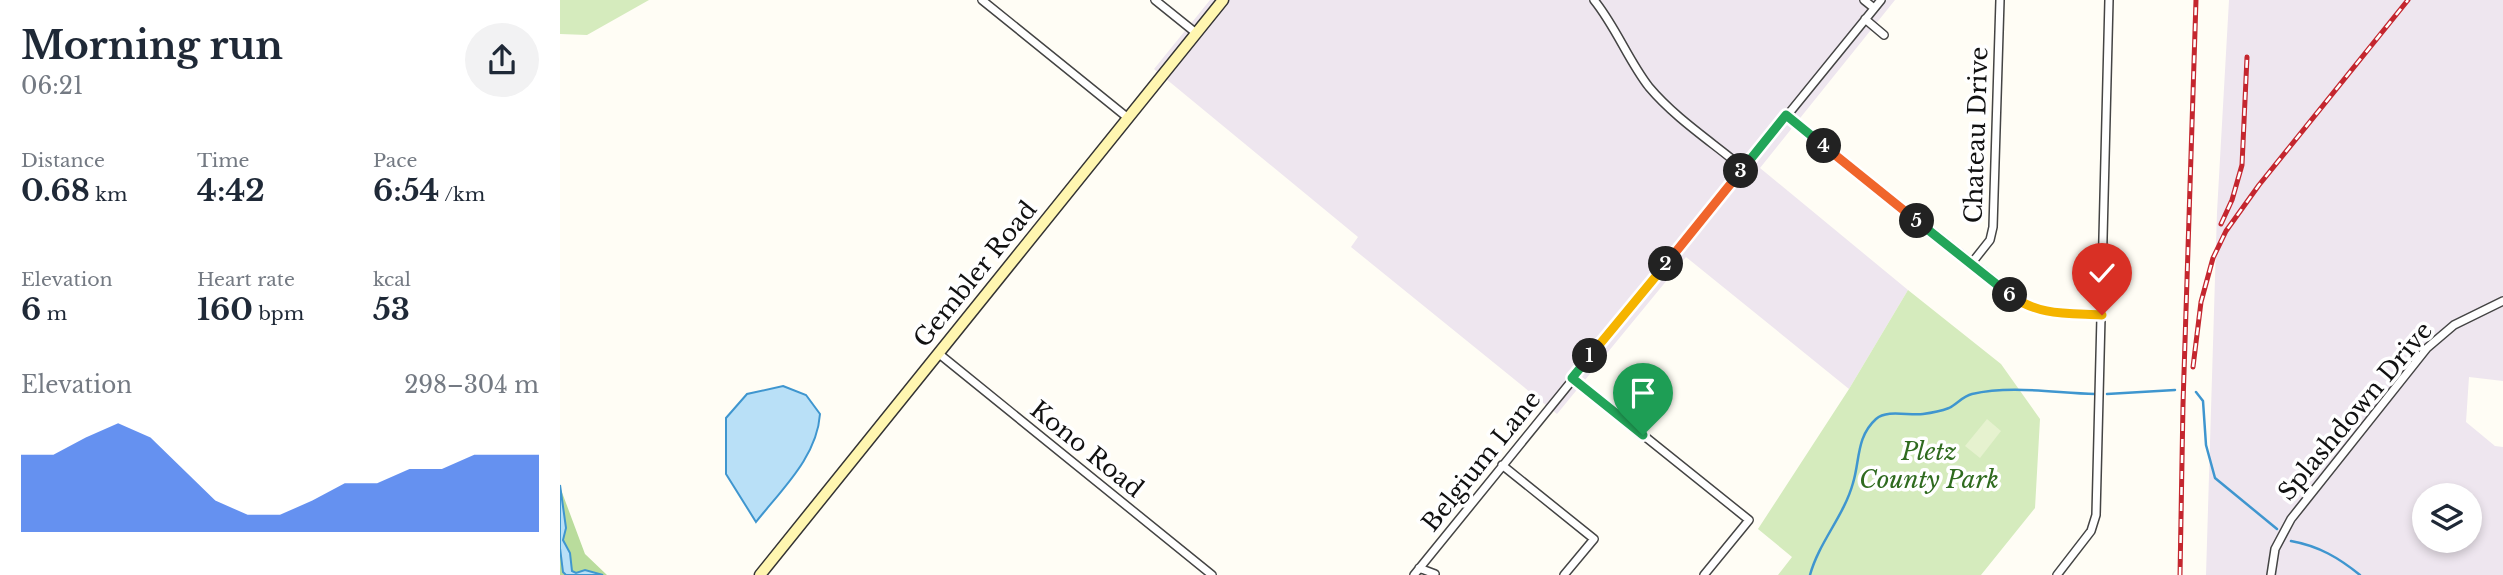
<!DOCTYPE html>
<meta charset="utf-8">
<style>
body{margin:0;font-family:"Libre Baskerville",serif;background:#f2f2f3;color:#1f2937;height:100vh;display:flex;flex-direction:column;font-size:26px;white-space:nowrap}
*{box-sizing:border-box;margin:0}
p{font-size:23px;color:#747a83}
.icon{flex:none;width:38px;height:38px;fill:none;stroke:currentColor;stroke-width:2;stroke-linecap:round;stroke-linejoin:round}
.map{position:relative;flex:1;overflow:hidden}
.sheet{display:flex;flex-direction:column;background:#fff;width:560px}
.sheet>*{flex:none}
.buttons{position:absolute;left:1852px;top:483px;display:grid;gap:14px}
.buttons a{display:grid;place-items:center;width:70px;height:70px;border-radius:50%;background:#fff;box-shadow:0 4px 10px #0003;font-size:35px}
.pin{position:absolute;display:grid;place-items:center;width:60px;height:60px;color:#fff;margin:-72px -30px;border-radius:50% 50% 50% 0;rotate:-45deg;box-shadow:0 0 7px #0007}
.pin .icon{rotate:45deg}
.km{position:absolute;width:35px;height:35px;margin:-18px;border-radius:50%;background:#222;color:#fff;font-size:19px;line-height:35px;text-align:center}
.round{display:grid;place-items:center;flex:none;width:74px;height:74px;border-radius:37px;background:#f2f2f3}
.head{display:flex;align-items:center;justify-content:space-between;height:119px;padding:0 21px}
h1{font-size:38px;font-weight:700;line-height:52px}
.stats{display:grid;grid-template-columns:repeat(3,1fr);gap:10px;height:119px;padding:7px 21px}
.stats div{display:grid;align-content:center}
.stats b{font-size:30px;font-weight:700}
.stats small{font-size:19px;font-weight:400}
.stats p{font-size:19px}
.chart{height:196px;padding:14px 21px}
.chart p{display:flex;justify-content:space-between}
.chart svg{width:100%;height:126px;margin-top:7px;fill:#2563eb;opacity:.7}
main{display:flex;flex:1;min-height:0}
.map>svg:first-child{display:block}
.industrial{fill:#eee6ef;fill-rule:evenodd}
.green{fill:#d5ebbd}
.forest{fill:#b9dc9c}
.pitch{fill:#e6f2cf}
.water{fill:#b9e0f7;stroke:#3f96cf;stroke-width:2}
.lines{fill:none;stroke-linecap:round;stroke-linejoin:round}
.stream{stroke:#3f96cf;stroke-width:2.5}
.street-casing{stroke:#444;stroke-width:10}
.secondary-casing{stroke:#333;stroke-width:13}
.street{stroke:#fff;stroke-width:7}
.secondary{stroke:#fff6b0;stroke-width:10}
.rail-casing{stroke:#c4262e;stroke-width:5}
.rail{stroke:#fff;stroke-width:2.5;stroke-dasharray:8;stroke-linecap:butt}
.split-1-casing{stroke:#fff;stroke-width:14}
.split-2-casing{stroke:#fff;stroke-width:14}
.split-3-casing{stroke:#fff;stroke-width:14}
.split-4-casing{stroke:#fff;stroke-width:14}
.split-5-casing{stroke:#fff;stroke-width:14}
.split-6-casing{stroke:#fff;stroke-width:14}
.split-7-casing{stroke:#fff;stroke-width:14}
.split-1{stroke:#22a559;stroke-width:9}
.split-2{stroke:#f5b400;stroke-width:9}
.split-3{stroke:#f0652b;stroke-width:9}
.split-4{stroke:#22a559;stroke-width:9}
.split-5{stroke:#f0652b;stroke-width:9}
.split-6{stroke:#22a559;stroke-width:9}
.split-7{stroke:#f5b400;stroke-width:9}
.labels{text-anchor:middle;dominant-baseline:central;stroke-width:7;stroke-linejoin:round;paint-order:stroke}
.street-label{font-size:24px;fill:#111;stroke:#fff}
.park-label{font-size:24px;font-style:italic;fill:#2f6b1f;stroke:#fff}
</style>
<main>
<section class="sheet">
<div class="head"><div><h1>Morning run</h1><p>06:21</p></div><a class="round"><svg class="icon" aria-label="share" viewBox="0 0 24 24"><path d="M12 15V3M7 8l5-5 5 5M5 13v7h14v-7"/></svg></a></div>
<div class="stats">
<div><p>Distance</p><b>0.68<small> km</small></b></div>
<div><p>Time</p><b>4:42</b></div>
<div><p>Pace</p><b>6:54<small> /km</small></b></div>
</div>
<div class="stats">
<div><p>Elevation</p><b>6<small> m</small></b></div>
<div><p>Heart rate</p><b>160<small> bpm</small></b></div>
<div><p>kcal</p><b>53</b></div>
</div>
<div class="chart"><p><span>Elevation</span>298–304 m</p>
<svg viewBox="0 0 160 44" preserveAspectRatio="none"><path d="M0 44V17L10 17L20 11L30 6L40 11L50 22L60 33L70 38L80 38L90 33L100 27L110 27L120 22L130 22L140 17L150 17L160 17V44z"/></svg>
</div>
</section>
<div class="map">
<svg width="1943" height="575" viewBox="0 0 1943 575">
<rect width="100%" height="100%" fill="#fffdf5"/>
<path class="industrial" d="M650 0H1335L1200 168 1348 290 1289 389 1126 257 997 414 791 247 798 237 594 69Z
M1669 0H1943V381L1909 377 1906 422 1935 446 1943 447V575H1646L1657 212ZM1864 495H1909V541H1864Z"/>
<path class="green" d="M0 0H89L27 35 0 34Z
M1348 290 1441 364 1480 419 1475 508 1421 575H1218L1232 557 1198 529 1289 389Z"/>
<path class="forest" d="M0 487 25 554 47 575H0Z"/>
<path class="pitch" d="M1427 419 1441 431 1420 458 1405 446Z"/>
<path class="water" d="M223 386 246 395 260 414C257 457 222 489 196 522L166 474V418L187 394Z
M0 485 6 528 3 540 10 553 12 571 16 573 25 570 43 575H6L3 572 0 548Z"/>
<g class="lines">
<path class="stream" d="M1636 392 1643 401 1646 445 1655 478 1717 529
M1547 394 1615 390
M1731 541C1759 546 1779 558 1800 575
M1250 575C1259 542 1284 516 1293 483 1300 461 1296 437 1316 419 1327 409 1349 416 1363 414 1371 413 1381 411 1389 408 1397 404 1403 396 1412 394 1451 385 1495 393 1535 394"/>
<defs>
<path id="street" d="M422 0 568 118
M595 0 636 33
M1034 0C1056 27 1068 60 1089 87 1115 118 1152 142 1183 168
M1304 0 1314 8
M1305 19 1324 35
M1226 115 1465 305 1501 313 1542 315
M1411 264 1430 240 1433 227 1440 0
M378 353 652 575
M1012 378 1189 520 1144 575
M942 465 1034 539 1004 575
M859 568 875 574
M854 575 1321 0
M1497 575 1531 531 1536 515 1549 0
M1711 575 1715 549 1731 519 1867 348 1894 325 1943 301"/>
<path id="secondary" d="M200 575 663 0"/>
</defs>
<use href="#street" class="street-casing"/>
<use href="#secondary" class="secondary-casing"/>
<use href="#street" class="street"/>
<use href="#secondary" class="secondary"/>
<defs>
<path id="rail" d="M1661 224 1672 200 1682 165 1687 57
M1633 367 1641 302 1653 258 1666 231 1699 185 1848 0
M1620 575 1623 404 1636 0"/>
</defs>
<use href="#rail" class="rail-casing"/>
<use href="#rail" class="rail"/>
</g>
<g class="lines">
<defs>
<path id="split-1" d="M1030 356 1012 378 1083 435"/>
<path id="split-2" d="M1030 356 1106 264"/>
<path id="split-3" d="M1106 264 1181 171"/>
<path id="split-4" d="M1181 171 1226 115 1264 146"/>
<path id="split-5" d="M1264 146 1357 221"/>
<path id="split-6" d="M1357 221 1450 295"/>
<path id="split-7" d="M1450 295C1479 316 1508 313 1542 315"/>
</defs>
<use href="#split-1" class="split-1-casing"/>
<use href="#split-2" class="split-2-casing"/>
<use href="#split-3" class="split-3-casing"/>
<use href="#split-4" class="split-4-casing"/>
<use href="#split-5" class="split-5-casing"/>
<use href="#split-6" class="split-6-casing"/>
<use href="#split-7" class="split-7-casing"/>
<use href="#split-1" class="split-1"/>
<use href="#split-2" class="split-2"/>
<use href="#split-3" class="split-3"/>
<use href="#split-4" class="split-4"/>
<use href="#split-5" class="split-5"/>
<use href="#split-6" class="split-6"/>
<use href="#split-7" class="split-7"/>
</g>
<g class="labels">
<g class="street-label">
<text transform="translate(1416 135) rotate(-88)">Chateau Drive</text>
<text transform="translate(415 274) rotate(-51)">Gembler Road</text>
<text transform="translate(1795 411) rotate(-50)">Splashdown Drive</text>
<text transform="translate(527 449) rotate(39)">Kono Road</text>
<text transform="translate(921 461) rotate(-51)">Belgium Lane</text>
</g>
<g class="park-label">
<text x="1369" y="451">Pletz<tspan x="1369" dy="28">County Park</tspan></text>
</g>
</g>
</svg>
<div class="buttons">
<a><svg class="icon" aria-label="layers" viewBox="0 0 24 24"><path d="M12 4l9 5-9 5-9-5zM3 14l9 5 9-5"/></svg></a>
</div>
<div class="pin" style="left:1083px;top:435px;background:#1e9e55"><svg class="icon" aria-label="arrive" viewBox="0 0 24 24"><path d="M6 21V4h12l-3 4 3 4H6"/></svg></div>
<div class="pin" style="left:1542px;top:315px;background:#d93025"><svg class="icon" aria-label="check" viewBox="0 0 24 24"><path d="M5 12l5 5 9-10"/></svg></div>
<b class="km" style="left:1030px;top:356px">1</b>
<b class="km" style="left:1106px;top:264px">2</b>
<b class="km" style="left:1181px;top:171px">3</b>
<b class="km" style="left:1264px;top:146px">4</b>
<b class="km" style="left:1357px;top:221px">5</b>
<b class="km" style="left:1450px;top:295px">6</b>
</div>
</main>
